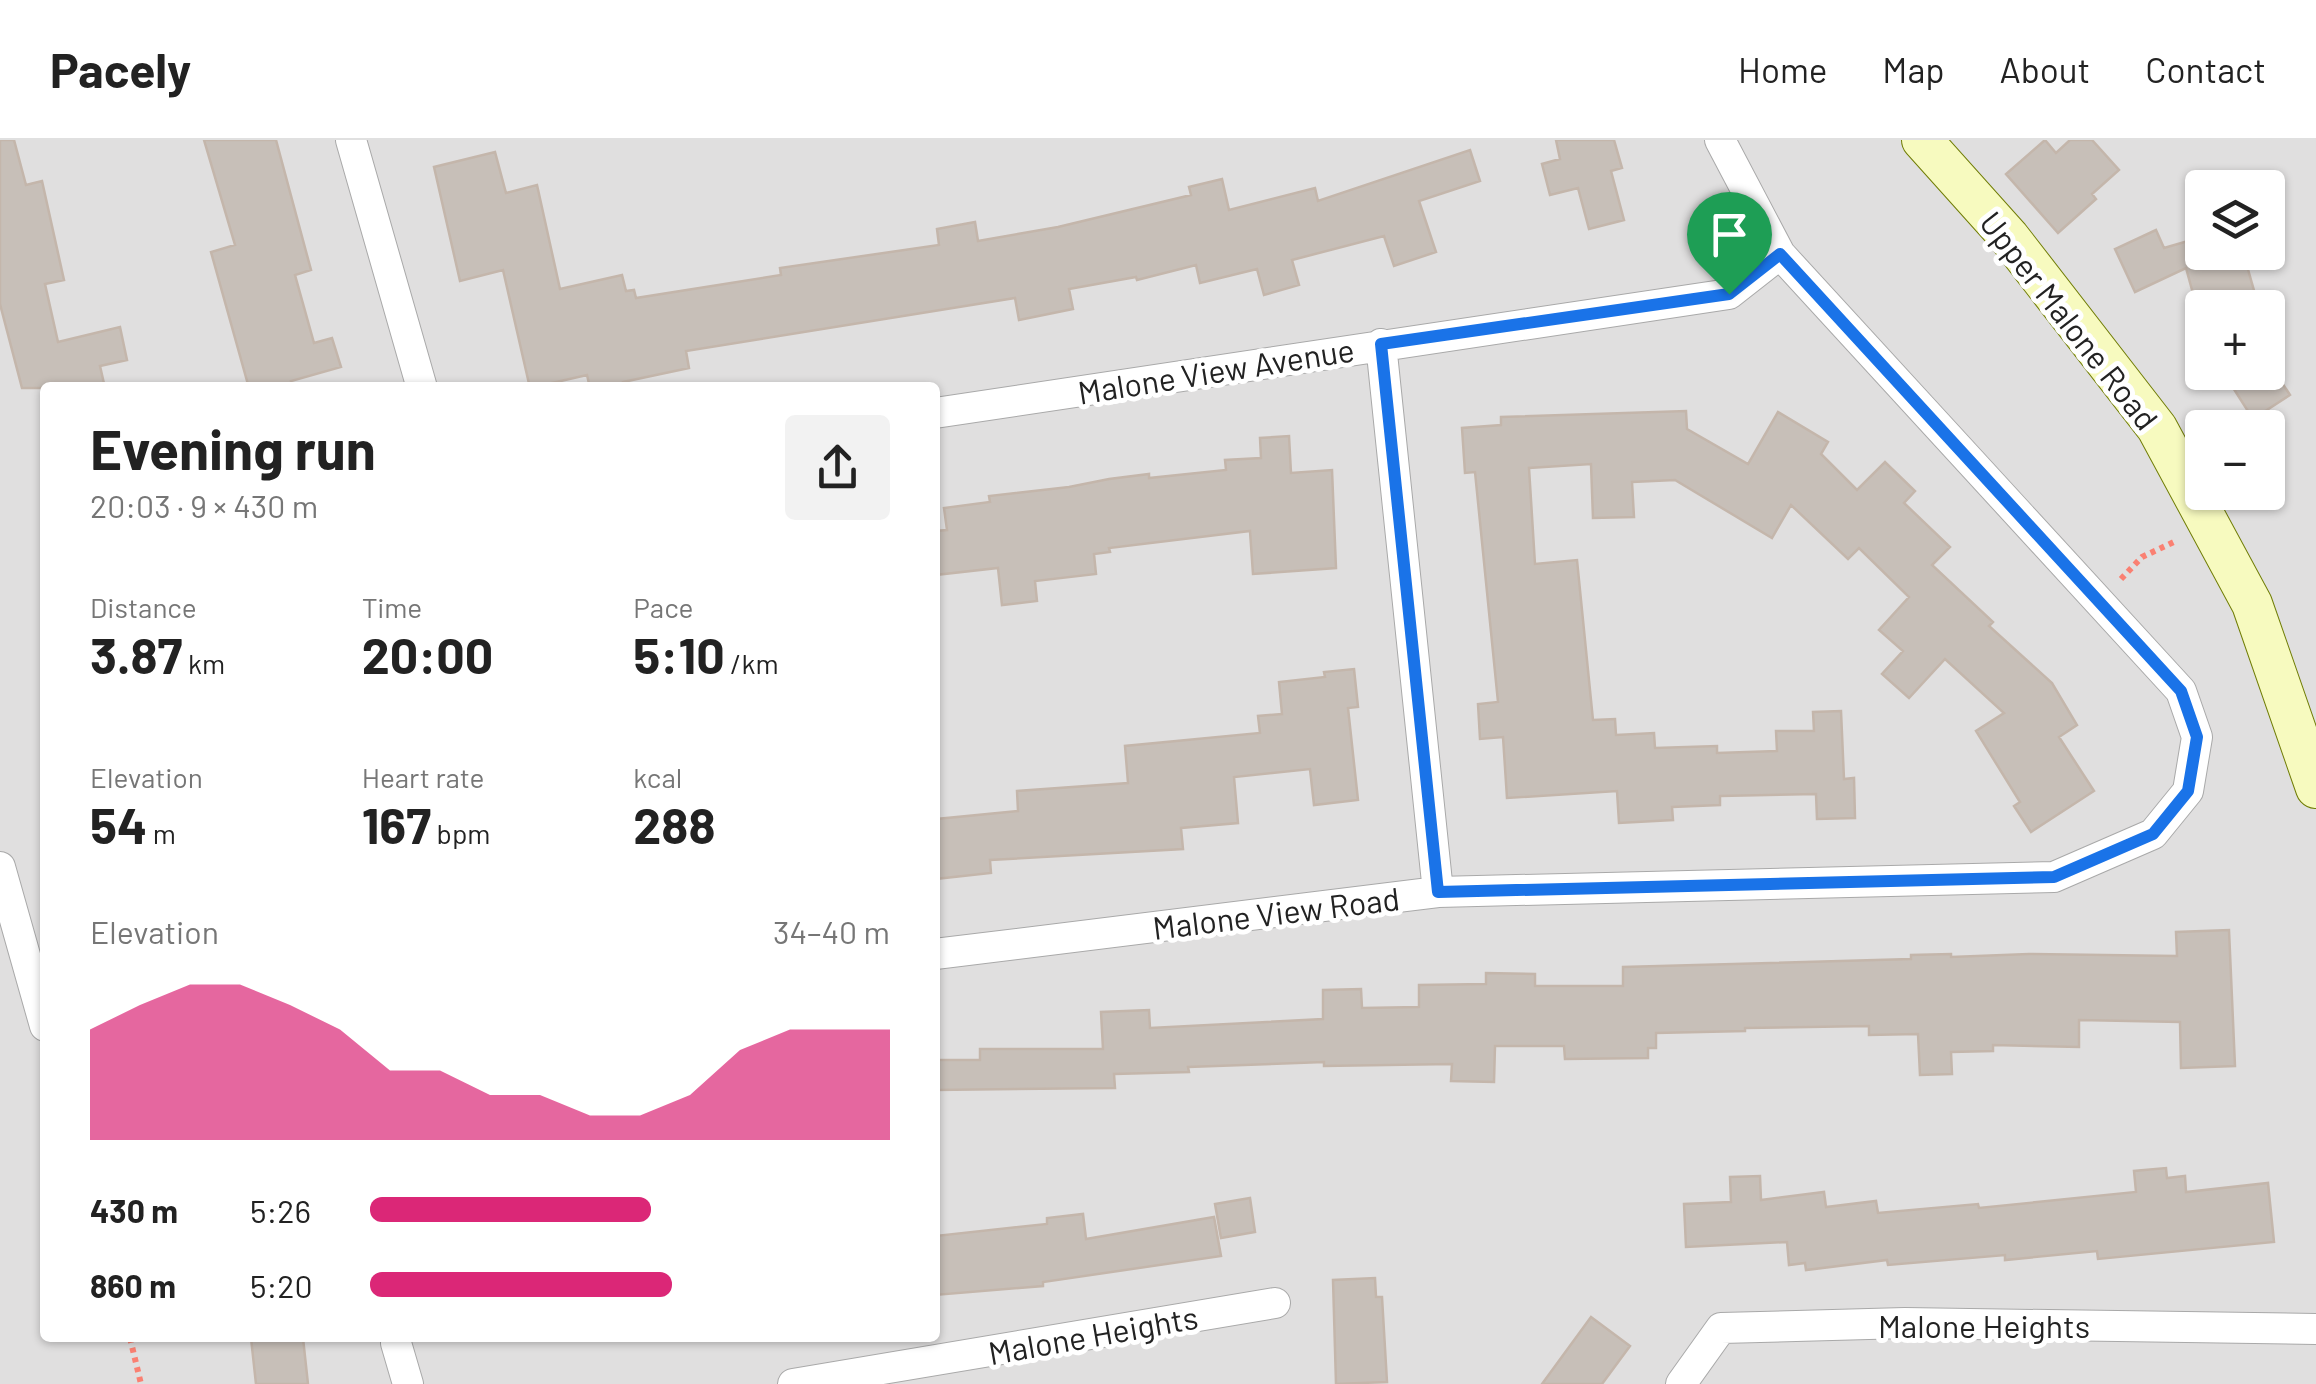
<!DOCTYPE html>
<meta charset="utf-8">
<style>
body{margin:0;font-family:Barlow,sans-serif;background:#f2f2f2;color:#222;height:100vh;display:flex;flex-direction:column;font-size:38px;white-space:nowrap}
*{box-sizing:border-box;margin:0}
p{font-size:32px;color:#767676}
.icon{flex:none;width:55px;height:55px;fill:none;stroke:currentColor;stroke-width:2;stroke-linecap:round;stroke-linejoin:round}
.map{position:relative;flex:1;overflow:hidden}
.drawer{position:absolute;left:40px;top:242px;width:900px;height:960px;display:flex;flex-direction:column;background:#fff;border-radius:10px;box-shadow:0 2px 8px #0004}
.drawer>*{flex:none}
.controls{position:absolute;left:2185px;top:30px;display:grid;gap:20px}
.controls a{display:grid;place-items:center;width:100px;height:100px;border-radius:10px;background:#fff;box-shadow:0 2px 8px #0004;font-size:50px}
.pin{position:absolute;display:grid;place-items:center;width:85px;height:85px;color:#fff;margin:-102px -42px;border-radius:50% 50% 50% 0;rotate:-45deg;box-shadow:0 0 10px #0007}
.pin .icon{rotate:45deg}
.round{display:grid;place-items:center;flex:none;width:105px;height:105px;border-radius:10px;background:#f2f2f2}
.summary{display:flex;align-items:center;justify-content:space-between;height:170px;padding:0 50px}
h1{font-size:55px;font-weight:700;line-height:75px}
.stats{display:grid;grid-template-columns:repeat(3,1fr);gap:15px;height:170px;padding:10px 50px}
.stats div{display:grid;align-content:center}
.stats b{font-size:50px;font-weight:700}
.stats small{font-size:28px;font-weight:400}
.stats p{font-size:28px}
.chart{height:280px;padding:20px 50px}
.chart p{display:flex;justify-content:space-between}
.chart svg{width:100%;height:180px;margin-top:10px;fill:#db2777;opacity:.7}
ul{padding:0 50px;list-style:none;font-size:32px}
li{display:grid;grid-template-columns:160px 120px 1fr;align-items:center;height:75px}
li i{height:25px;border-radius:12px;background:#db2777}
header{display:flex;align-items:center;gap:60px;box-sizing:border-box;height:140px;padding:0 50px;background:#fff;border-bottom:2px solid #e0e0e0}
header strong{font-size:48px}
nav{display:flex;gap:55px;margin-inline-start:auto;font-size:35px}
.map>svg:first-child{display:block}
.residential{fill:#e0dfdf;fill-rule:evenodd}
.building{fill:#c7bfb8;stroke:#c4b6ab;stroke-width:2.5}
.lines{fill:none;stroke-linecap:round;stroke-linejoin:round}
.minor-casing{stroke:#a9a9a9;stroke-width:32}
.secondary-casing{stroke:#707d05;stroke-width:42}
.path{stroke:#fa8072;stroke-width:6;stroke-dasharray:5 5;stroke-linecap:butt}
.minor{stroke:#fff;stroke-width:30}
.secondary{stroke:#f7fabf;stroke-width:40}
.route-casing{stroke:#fff;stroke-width:20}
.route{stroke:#1a73e8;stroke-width:12}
.labels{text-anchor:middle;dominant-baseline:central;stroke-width:10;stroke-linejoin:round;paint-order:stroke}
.street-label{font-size:32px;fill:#222;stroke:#fff}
</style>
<header>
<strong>Pacely</strong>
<nav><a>Home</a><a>Map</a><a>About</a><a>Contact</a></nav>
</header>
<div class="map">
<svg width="2316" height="1244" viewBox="0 0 2316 1244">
<rect width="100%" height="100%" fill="#f2efe9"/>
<path class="residential" d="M0 0H2316V1244H0ZM2202 48H2268V112H2202ZM2202 168H2268V232H2202ZM45 248H935V1198H45ZM2202 288H2268V352H2202Z"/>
<path class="building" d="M0 0H14L26 45 42 41 64 140 45 144 58 202 120 187 127 220 100 226 105 248H22L0 164Z
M204 0H276L311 130 295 135 314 203 332 198 341 227 291 241 293 248H249L211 112 235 105Z
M1556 0H1614L1622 28 1611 31 1624 80 1589 89 1578 48 1550 55 1542 24 1560 19Z
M2045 0 2056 13 2070 0H2092L2119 30 2092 54 2096 59 2058 93 2006 34Z
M1470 10 1480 41 1419 61 1436 112 1394 126 1384 96 1292 120 1299 145 1264 155 1257 129 1200 143 1196 125 1137 140 1136 137 1069 149 1073 169 1019 180 1015 158 686 211 689 228 623 242 624 248H590L587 235 530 248 503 130 460 141 434 27 495 12 506 53 537 45 560 149 622 135 626 151 634 150 636 158 781 135 780 128 939 105 937 89 975 82 978 101 1058 87 1191 55 1189 47 1222 39 1229 70 1315 48 1318 61Z
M2156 90 2164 108 2202 97V112H2243L2259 168H2197L2186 128 2135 152 2115 109Z
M2223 232H2275L2290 255 2253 279Z
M1686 271 1687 289 1748 324 1778 272 1828 302 1821 314 1857 350 1885 322 1915 351 1904 363 1950 407 1932 425 1993 482 1989 486 2052 543 2077 585 2059 597 2094 651 2031 692 2014 666 2020 662 1976 591 2004 573 1945 519 1909 558 1882 534 1903 511 1879 490 1909 457 1859 408 1848 419 1791 365 1772 398 1675 340 1632 342 1634 377 1593 378 1591 324 1529 328 1535 424 1577 420 1593 580 1615 579 1616 595 1654 593 1655 608 1717 606V613L1777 611 1776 591H1814L1813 572 1841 571 1844 639 1854 638 1855 678 1817 679 1816 654 1720 656V665L1672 667 1673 680 1619 683 1617 651 1507 658 1503 597 1480 599 1478 564 1498 562 1475 332 1465 333 1462 288 1501 285V277Z
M1289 296 1291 333 1332 330 1336 428 1253 434 1250 391 1109 408 1110 412 1094 414 1096 434 1035 441 1037 461 1002 465 998 428 935 435V391L947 390 944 368 990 362 989 356 1069 347 1109 339 1149 334V338L1226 330 1225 320 1261 318 1260 298Z
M1354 529 1358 567 1348 568 1358 660 1314 665 1310 629 1234 637 1238 683 1181 688 1183 709 990 720 991 733 935 739 937 679 1018 671 1017 651 1128 643 1125 606 1260 593 1258 576 1282 574 1279 542 1325 537 1324 532Z
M2229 790 2235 926 2181 928 2180 882 2079 880V907L1993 905V911L1951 912 1952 934 1920 935 1918 894 1869 895V886L1745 888V891L1656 893V908H1648V918L1565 919 1564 906H1495L1494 942 1451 941 1452 924 1324 926V922L1188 927 1189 932 1114 934 1115 948 935 950V920H980V909H1103L1101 872 1149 870 1150 888 1323 879V850L1361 849 1362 868 1419 867V845L1486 844V833L1535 834V846H1623V827L1911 819V815L1951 814V817L2029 814 2177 816 2176 792Z
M2166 1028 2167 1038 2185 1036 2186 1052 2268 1043 2274 1102 2098 1119 2097 1111 2005 1120V1115L1888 1125 1887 1120 1806 1130 1805 1123 1789 1125 1787 1102 1686 1107 1684 1064 1731 1062 1730 1037 1760 1036 1761 1060 1824 1052 1826 1067 1876 1061 1878 1073 1978 1064 1979 1068 2136 1052 2134 1031Z
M1250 1058 1255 1092 1221 1098 1215 1064Z
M1083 1074 1086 1099 1214 1077 1221 1116 1043 1142V1146L935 1155V1096L1047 1084V1078Z
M1375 1138 1376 1157H1382L1387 1242 1336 1244 1333 1140Z
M1591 1177 1630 1206 1602 1244H1542Z
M251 1198H303L308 1244H256Z"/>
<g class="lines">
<defs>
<path id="minor" d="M351 0 422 248
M1381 204 1438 752
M935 273 1729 154 1780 114
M0 727 45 886
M935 814 1438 752 2054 737 2153 694 2188 651 2197 597 2181 551 1780 114 1720 0
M396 1203 408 1244
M793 1244 1275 1163
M1681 1244 1721 1188 1905 1183 2316 1189"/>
<path id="secondary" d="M1922 0 2009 97 2157 288 2252 464 2316 648"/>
</defs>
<use href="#minor" class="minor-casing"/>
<use href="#secondary" class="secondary-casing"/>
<path class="path" d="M2121 439 2142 417 2176 401
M130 1198 141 1244"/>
<use href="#minor" class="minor"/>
<use href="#secondary" class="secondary"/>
</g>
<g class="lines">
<defs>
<path id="route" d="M1780 114 2181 551 2197 597 2188 651 2153 694 2054 737 1438 752 1381 204 1729 154Z"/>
</defs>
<use href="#route" class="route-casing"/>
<use href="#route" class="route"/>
</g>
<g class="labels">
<g class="street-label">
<text transform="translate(2070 180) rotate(52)">Upper Malone Road</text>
<text transform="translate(1216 230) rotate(-9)">Malone View Avenue</text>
<text transform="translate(1276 772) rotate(-7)">Malone View Road</text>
<text x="1984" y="1185">Malone Heights</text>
<text transform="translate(1093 1194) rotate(-10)">Malone Heights</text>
</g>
</g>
</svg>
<div class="controls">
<a><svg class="icon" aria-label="layers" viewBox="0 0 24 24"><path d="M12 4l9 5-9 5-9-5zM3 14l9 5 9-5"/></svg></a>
<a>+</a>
<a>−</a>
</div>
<div class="pin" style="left:1729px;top:154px;background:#1e9e55"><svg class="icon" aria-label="arrive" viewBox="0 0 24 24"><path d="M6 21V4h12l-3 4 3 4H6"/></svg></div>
<section class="drawer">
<div class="summary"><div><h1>Evening run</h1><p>20:03 · 9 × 430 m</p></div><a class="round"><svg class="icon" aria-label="share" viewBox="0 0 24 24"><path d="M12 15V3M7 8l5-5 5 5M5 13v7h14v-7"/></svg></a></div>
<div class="stats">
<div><p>Distance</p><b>3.87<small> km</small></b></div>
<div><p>Time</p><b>20:00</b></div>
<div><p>Pace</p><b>5:10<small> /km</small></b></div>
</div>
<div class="stats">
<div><p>Elevation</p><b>54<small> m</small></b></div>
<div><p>Heart rate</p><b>167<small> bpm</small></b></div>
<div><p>kcal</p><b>288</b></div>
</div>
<div class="chart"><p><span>Elevation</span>34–40 m</p>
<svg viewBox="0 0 160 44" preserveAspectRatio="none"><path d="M0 44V17L10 11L20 6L30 6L40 11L50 17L60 27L70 27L80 33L90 33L100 38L110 38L120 33L130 22L140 17L150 17L160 17V44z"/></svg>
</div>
<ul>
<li><b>430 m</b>5:26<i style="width:54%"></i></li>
<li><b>860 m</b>5:20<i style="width:58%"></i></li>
</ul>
</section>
</div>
